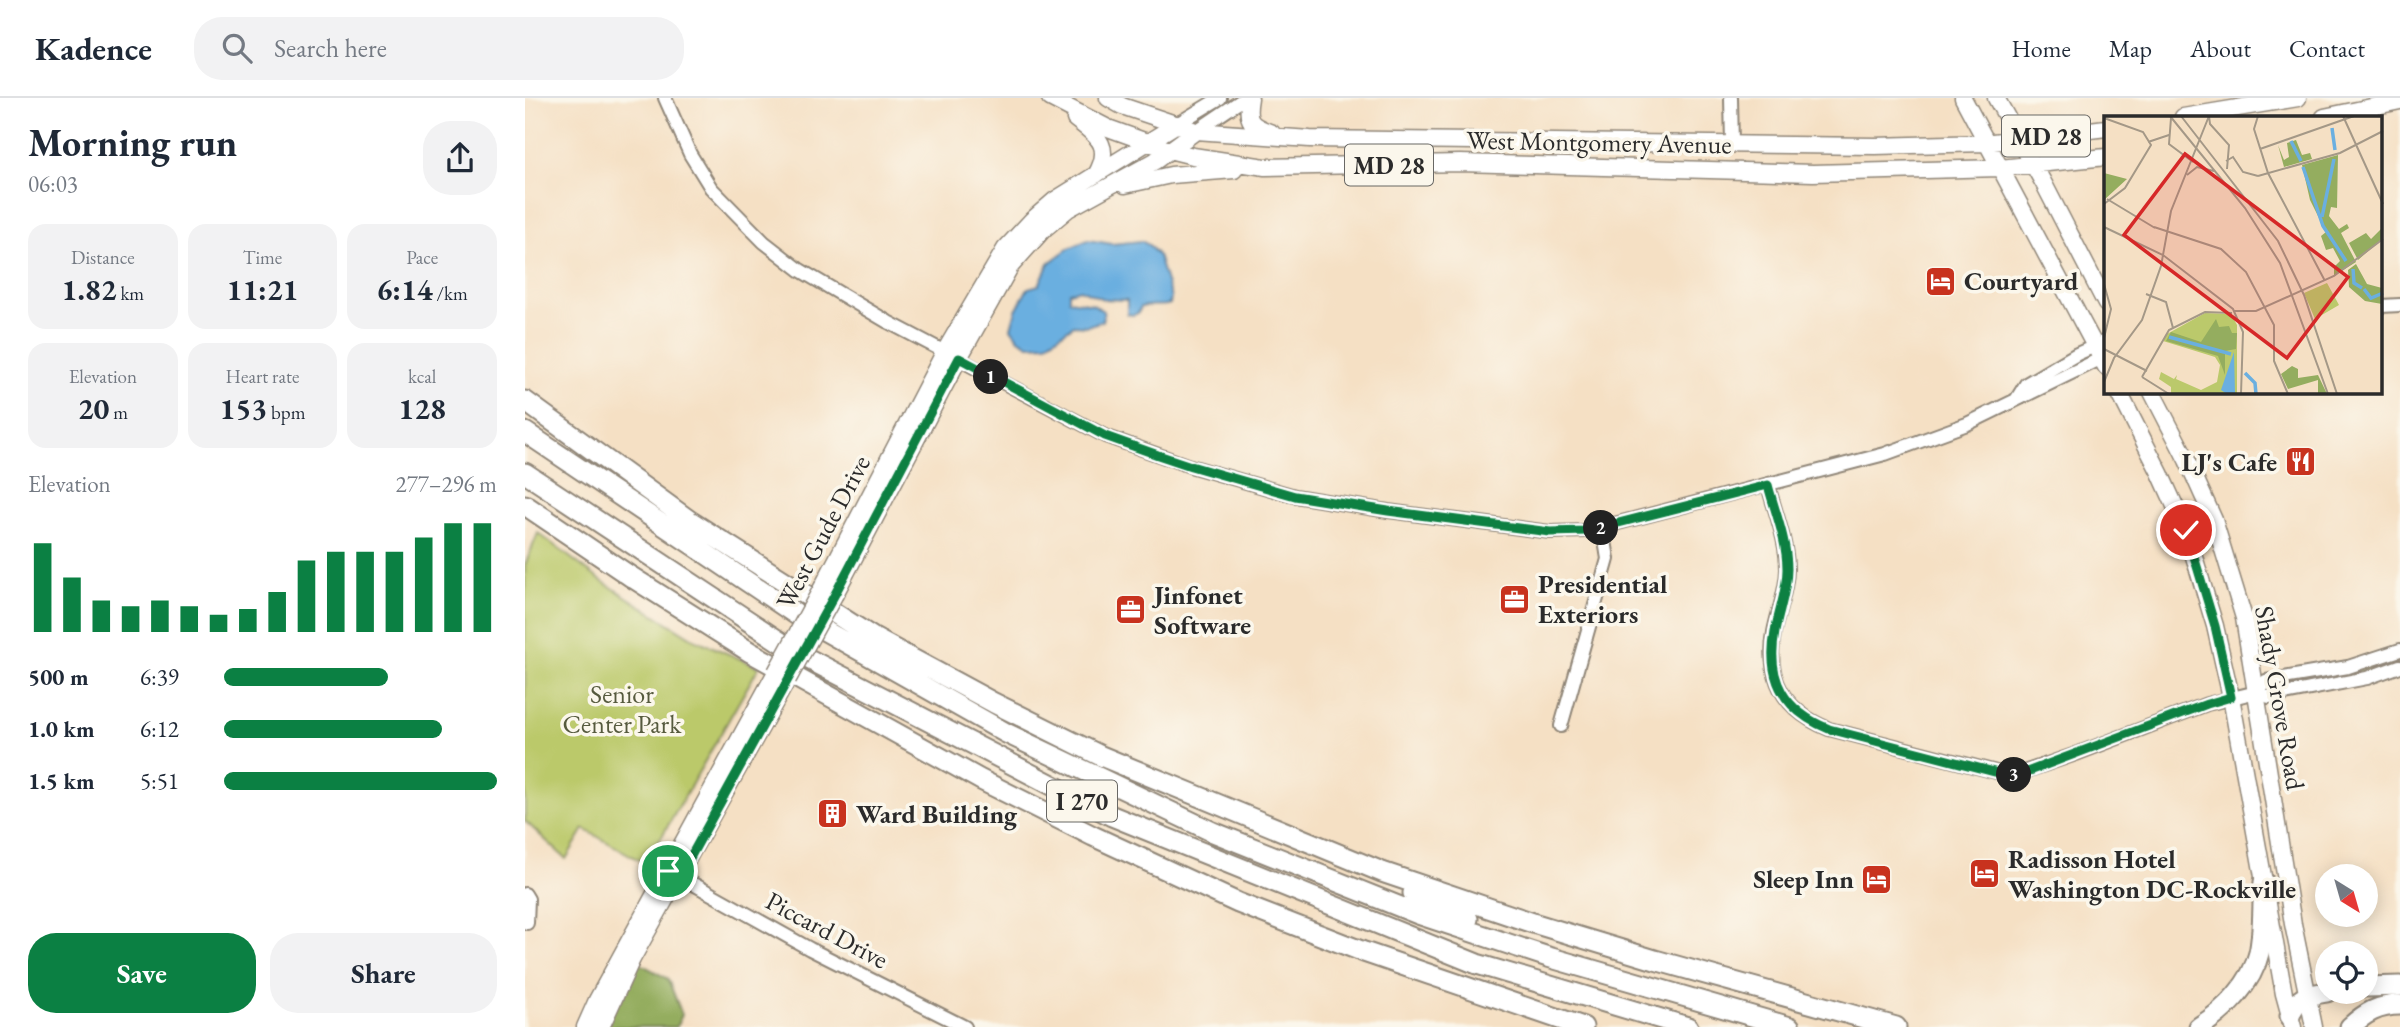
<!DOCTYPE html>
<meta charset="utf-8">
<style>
body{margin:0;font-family:"EB Garamond",serif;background:#f2f2f3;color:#1f2937;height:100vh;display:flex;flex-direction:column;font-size:26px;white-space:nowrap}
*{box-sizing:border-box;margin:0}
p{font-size:23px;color:#747a83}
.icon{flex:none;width:38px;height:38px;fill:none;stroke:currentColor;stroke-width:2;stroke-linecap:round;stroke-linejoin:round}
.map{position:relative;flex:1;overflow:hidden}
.sheet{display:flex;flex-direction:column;background:#fff;width:525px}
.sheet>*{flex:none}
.needle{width:46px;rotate:143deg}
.tools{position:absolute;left:1790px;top:766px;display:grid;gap:14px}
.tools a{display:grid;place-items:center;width:63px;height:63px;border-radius:50%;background:#fff;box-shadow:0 4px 18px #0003;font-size:35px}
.pin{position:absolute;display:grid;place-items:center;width:60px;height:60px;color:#fff;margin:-30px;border:4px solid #fff;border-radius:50%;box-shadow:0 2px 7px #0007}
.km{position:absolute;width:35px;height:35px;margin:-18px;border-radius:50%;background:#222;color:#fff;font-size:19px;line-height:35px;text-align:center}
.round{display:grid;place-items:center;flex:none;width:74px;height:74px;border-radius:28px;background:#f2f2f3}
.headline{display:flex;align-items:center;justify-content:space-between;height:119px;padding:0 28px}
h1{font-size:38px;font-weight:700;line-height:52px}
.figures{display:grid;grid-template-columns:repeat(3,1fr);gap:10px;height:119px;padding:7px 28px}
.figures div{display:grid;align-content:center;border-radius:18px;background:#f2f2f3;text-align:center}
.figures b{font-size:30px;font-weight:700}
.figures small{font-size:19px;font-weight:400}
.figures p{font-size:19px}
.chart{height:196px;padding:14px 28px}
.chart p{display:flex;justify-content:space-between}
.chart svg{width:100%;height:126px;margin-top:7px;stroke:#0b8043;stroke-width:6}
.cta{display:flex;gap:14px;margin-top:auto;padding:14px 28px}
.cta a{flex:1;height:80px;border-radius:28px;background:#0b8043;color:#fff;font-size:28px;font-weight:700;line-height:80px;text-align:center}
.cta a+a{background:#f2f2f3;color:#1f2937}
ul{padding:0 28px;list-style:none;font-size:23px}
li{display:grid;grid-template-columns:112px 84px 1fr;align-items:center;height:52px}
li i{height:18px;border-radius:9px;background:#0b8043}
header{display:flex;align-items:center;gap:42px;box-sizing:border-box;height:98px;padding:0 35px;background:#fff;border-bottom:2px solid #e0e1e3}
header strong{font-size:33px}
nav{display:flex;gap:38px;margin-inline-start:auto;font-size:24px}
.search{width:490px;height:63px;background:#f2f2f3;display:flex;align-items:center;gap:18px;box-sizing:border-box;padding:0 24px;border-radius:28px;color:#747a83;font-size:26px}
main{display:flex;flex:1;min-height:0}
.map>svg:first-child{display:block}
.green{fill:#bbc96b;stroke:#737a4b;stroke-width:2}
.forest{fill:#94ad5f;stroke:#606c45;stroke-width:2}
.water{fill:#6aafe0;stroke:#4a6d86;stroke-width:2}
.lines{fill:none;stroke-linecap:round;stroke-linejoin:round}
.minor-casing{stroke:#908678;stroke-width:16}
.major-casing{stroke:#908678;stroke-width:19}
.highway-casing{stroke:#908678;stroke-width:23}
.minor{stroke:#fff;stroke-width:12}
.major{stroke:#fff;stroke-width:16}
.highway{stroke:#fff;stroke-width:19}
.major-bridge-casing{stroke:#908678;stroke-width:19;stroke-linecap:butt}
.major-bridge{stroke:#fff;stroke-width:16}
.route-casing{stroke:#fff;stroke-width:14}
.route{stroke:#0b8043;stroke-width:9}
.labels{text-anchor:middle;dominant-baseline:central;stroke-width:7;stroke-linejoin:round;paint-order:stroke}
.shield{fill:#fbf7ec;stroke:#696865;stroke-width:2}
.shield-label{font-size:24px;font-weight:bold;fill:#2b2b2b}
.street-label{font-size:26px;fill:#2b2b2b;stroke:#fbf7ec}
.poi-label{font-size:26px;font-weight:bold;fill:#2b2b2b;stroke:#fbf7ec;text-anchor:start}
.park-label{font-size:26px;fill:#565a3e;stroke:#fbf7ec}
.inset-river{fill:none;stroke:#6aafe0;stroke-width:3.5}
.inset-road{fill:none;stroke:#a49887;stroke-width:2}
.view{fill:#d62828;fill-opacity:0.15;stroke:#d62828;stroke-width:3.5}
.inset-edge{fill:none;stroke:#2b2b2b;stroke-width:3.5}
</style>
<header>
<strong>Kadence</strong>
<div class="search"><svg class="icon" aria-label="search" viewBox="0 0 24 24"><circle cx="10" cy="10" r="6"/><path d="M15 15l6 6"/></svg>Search here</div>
<nav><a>Home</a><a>Map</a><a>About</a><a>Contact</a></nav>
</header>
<main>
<section class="sheet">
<div class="headline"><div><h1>Morning run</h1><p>06:03</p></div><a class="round"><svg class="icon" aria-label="share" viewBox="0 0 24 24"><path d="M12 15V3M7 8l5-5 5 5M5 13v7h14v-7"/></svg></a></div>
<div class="figures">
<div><p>Distance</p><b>1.82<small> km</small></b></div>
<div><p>Time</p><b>11:21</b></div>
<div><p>Pace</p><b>6:14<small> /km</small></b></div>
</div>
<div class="figures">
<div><p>Elevation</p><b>20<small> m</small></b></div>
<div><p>Heart rate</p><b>153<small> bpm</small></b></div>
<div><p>kcal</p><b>128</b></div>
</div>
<div class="chart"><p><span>Elevation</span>277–296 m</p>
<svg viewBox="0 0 160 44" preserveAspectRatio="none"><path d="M5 44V13M15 44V25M25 44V33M35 44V35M45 44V33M55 44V35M65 44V38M75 44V36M85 44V30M95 44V19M105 44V16M115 44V16M125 44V16M135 44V11M145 44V6M155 44V6"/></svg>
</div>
<ul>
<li><b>500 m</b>6:39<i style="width:60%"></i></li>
<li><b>1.0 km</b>6:12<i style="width:80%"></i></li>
<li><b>1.5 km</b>5:51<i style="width:100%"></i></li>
</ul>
<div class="cta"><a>Save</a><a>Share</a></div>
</section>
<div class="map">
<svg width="1875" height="929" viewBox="0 0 1875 929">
<rect width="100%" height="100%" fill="#fbf7ec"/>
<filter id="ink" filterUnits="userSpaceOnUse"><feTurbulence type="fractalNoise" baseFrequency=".0143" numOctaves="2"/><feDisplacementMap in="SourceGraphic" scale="14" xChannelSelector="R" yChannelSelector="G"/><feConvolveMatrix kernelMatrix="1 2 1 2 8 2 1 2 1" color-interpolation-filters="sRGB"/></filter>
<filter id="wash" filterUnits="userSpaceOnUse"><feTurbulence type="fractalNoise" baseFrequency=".00686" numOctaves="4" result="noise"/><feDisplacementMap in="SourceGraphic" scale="28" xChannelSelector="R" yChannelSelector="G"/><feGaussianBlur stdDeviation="1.57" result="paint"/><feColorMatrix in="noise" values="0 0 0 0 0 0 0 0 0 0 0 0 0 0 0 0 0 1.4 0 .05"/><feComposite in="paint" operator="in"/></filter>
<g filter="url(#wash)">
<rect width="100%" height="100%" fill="#f5e0c4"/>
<path class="green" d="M13 435 75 482 167 540 234 569 121 766 59 731 41 761 0 723V467Z
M1875 556V563L1838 577 1744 593 1745 590 1826 575Z"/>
<path class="forest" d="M107 861 143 881 157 917 151 929H76Z"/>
<path class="water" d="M563 142 587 146 616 143 624 147 633 158 646 200 645 206C635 210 627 205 616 209L613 215 608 217 602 216V202L578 201 555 191 544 194V202L568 206 579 214 577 223 562 228 549 227 521 246 504 247 494 241 486 230 491 212 503 190 514 187 524 165 544 150Z"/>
</g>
<g filter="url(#ink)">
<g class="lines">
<defs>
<path id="minor" d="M140 0 165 56 186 90 239 144 275 172 363 224 580 338 665 368 770 398 863 413 1025 434 1062 433 1360 356 1442 326 1581 258
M1206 0 1207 46
M652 26 695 0
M671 33 720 0
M1856 208 1875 207
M1491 302 1501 286 1552 256 1581 243
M1243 387C1250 414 1262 443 1262 471 1262 493 1253 512 1249 534 1241 582 1259 613 1304 631L1487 678 1551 656 1682 606 1732 594 1744 599 1842 580 1875 568
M1732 594 1741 583 1823 569 1875 552
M1036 628 1083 461 1078 430
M147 774 285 851 440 929
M0 796 3 801 2 825"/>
<path id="major" d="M525 0 583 30 644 52 668 58 740 69 935 65 1288 75 1475 70 1581 59
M583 0 597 8 671 33 785 41 1350 48 1460 45 1581 30
M725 0C721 24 725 27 747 35
M1438 0 1581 269
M1471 0 1518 84 1581 206
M1658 19 1773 0
M1799 19 1875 3
M550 21C572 38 588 47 571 77
M600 87 646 77 709 72
M1594 294 1635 375 1661 432 1690 528 1706 599 1759 896 1768 929
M1627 294 1662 362 1689 422 1719 520 1768 826 1789 929
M298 488 420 253 480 151 507 122 530 102 652 26
M310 496 434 260 485 169 519 131 543 111 630 63 671 33
M60 929 72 902 251 574
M76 929 107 861 263 581"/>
<path id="highway" d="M0 303 165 423 347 539 469 605 576 658 857 774 1008 825 1130 862 1371 929
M0 334 272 517 481 635 688 734 893 816 1023 859 1265 929
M0 375 272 555 587 718 952 866 1163 929
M0 407 105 478 225 554 456 682 568 738 713 805 839 854 1058 929
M888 795 943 821
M1841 889 1875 888
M1765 918C1771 898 1784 897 1802 894
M1674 929C1700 913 1727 885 1734 855 1739 832 1737 807 1739 784
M1825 929C1840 915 1853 907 1875 907"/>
</defs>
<use href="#minor" class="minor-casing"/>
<use href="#major" class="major-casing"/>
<use href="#highway" class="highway-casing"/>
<use href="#minor" class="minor"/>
<use href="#major" class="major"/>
<use href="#highway" class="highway"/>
<defs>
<path id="major-bridge" d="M251 574 298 488
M263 581 310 496"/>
</defs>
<use href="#major-bridge" class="major-bridge-casing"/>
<use href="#major-bridge" class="major-bridge"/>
</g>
</g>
<g class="lines" filter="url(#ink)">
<defs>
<path id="route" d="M143 773 155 778 310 496 434 260 580 338 633 357 666 368 770 398 863 413 1025 434 1062 433 1243 387C1250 414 1262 442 1262 471 1262 493 1254 512 1250 534 1241 582 1259 613 1304 631L1481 677H1494L1682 606 1706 599 1690 528 1661 432"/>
</defs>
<use href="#route" class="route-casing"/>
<use href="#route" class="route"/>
</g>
<defs>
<symbol id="hotel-square" viewBox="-11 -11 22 22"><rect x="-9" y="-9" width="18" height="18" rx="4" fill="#c8321e" stroke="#fbf7ec"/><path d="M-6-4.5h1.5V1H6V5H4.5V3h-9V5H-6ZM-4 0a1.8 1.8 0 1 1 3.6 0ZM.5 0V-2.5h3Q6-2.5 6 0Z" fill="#fff"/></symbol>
<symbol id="restaurant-square" viewBox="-11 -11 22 22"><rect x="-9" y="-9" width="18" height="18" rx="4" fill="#c8321e" stroke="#fbf7ec"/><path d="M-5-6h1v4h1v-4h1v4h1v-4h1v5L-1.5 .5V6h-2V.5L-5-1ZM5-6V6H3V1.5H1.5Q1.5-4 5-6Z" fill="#fff"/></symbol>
<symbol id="office-square" viewBox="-11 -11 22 22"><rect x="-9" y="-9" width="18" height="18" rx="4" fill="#c8321e" stroke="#fbf7ec"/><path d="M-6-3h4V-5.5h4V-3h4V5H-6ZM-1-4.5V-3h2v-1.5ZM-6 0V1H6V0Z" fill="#fff"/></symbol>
<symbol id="building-square" viewBox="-11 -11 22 22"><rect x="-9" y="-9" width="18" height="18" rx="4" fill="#c8321e" stroke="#fbf7ec"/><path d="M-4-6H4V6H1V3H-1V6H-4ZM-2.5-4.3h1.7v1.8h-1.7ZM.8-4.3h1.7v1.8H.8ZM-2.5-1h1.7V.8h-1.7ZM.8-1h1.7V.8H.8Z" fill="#fff"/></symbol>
</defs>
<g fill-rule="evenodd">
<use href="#hotel-square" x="1398" y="166" width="35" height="35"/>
<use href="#restaurant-square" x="1758" y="346" width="35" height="35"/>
<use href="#office-square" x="972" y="484" width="35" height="35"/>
<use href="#office-square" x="588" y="494" width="35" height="35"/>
<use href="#building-square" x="290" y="698" width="35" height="35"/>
<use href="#hotel-square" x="1442" y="758" width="35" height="35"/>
<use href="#hotel-square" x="1334" y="764" width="35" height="35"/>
</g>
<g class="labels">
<g class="shield">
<rect x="1477" y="17.5" width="88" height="41" rx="5"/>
<rect x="820" y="46.5" width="88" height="41" rx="5"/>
<rect x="522" y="682.5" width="70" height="41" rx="5"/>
</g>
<g class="shield-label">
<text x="1521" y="38">MD 28</text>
<text x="864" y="67">MD 28</text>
<text x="557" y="703">I 270</text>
</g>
<g class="street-label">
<text transform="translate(1074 44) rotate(1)">West Montgomery Avenue</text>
<text transform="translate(298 434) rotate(-62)">West Gude Drive</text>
<text transform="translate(1755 600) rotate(80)">Shady Grove Road</text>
<text transform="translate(302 832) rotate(28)">Piccard Drive</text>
</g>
<g class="poi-label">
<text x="1439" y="183">Courtyard</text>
<text x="1752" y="364" text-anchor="end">LJ's Cafe</text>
<text x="1013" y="486">Presidential<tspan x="1013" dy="30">Exteriors</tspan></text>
<text x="629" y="497">Jinfonet<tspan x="629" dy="30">Software</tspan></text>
<text x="331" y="716">Ward Building</text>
<text x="1483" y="761">Radisson Hotel<tspan x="1483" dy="30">Washington DC-Rockville</tspan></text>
<text x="1329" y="781" text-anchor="end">Sleep Inn</text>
</g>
<g class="park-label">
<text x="97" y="596">Senior<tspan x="97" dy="30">Center Park</tspan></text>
</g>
</g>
<g transform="translate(1579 18)">
<rect width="278" height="278" fill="#f5e0c4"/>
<path d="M223 167 235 189 211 203 200 177ZM101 197 127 198 133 209V278H67V271L55 263 57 256 70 263 73 259 72 263 97 274 113 266 116 249 111 241 59 225 63 218Z" fill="#bbc96b"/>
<path d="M192 24 198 39 206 37 208 43 180 51 174 29 180 44 185 41 183 27ZM234 39 233 92 227 91 225 100 235 113 243 108 245 112 237 117 252 146 230 160V151L236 145 229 132 222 134 217 120 222 116 206 84 198 49ZM0 57 23 63 0 84ZM278 112V123L254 144 245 127 262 117 267 123ZM252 148 263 168 278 172V188L261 185 245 171 244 154ZM112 203 115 211 125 210 128 217H133L132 233 121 235V259L114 240 62 225 67 216 97 226ZM188 250 194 253V262L214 259 223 278H214V264L184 273 177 258Z" fill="#94ad5f"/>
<path d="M130 236 131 278H123L117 274Z" fill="#6aafe0"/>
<path class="inset-river" d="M228 12 231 34M187 25 197 45M199 51 219 110 242 145M218 101 230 43M249 153 250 167 258 172M260 173 267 182 279 177M65 221 127 238M141 257 151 267 152 278"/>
<path class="inset-road" d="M66 0 141 92 176 147 224 278M77 0 174 125 200 179 233 278M105 0 106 8 125 29 123 53M154 0 150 13 164 57 221 165M239 0 279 88M0 2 39 16 47 29 21 72 0 88M67 2 65 28 89 46M44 26 65 19M156 33 250 0M122 45 129 41 139 56 154 60M83 59 93 51 110 55M154 60 236 37 279 15M3 83 51 112M0 111 59 139 129 193 139 216 137 278M50 111 117 133 142 156 170 209V245L184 278M0 168 7 193 0 222M42 178 62 186 69 212M130 195H152L230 160 279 123M0 233 43 255M38 261 65 214 101 196 128 197M38 261 65 278M0 266 10 242 38 204 57 150 67 95 105 0"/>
<path class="view" d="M81 38 244 161 183 242 20 119Z"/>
<rect width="278" height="278" class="inset-edge"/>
</g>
</svg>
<div class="tools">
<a><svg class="needle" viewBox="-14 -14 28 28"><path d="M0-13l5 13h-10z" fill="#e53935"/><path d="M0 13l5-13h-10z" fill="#747a83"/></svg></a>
<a><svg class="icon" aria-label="locate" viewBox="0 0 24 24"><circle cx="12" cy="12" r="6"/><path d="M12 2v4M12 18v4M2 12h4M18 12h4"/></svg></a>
</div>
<div class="pin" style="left:143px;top:773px;background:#1e9e55"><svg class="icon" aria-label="arrive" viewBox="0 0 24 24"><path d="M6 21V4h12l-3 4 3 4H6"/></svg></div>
<div class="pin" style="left:1661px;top:432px;background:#d93025"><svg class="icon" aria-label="check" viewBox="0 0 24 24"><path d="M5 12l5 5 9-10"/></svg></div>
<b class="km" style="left:466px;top:279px">1</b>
<b class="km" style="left:1076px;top:430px">2</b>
<b class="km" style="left:1489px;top:677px">3</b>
</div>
</main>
